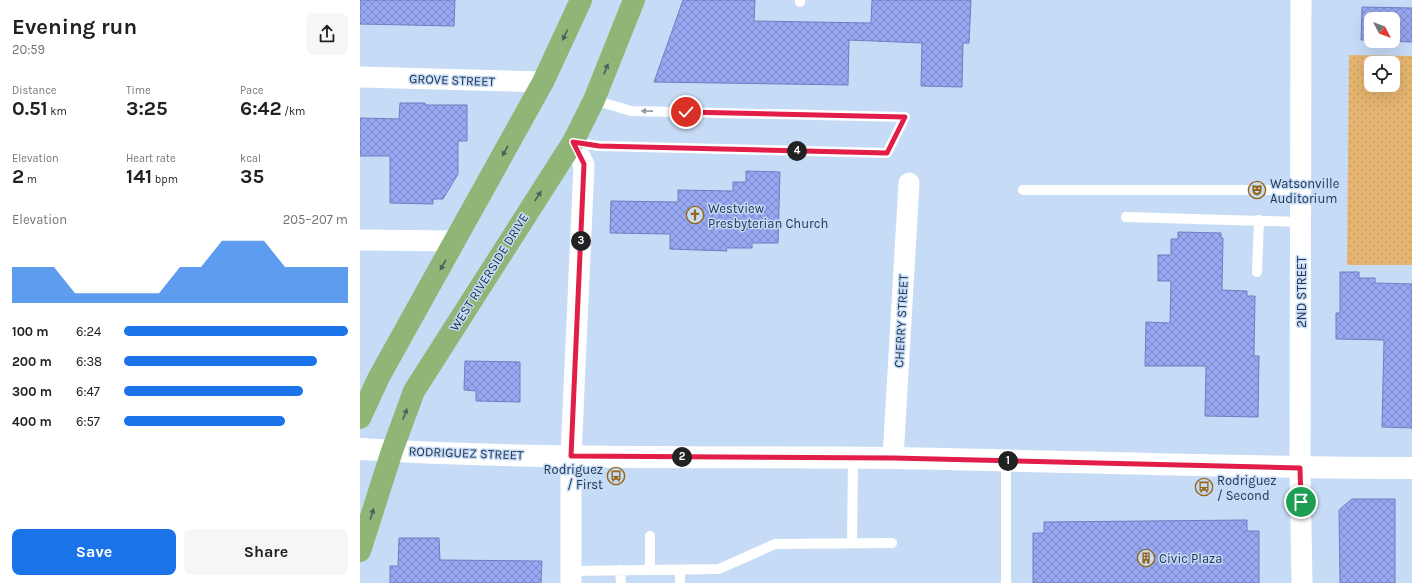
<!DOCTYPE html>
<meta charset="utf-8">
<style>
body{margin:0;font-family:Karla,sans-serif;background:#f6f6f6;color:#202124;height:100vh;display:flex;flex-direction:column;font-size:15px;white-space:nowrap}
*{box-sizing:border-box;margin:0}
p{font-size:13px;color:#757577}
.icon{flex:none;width:22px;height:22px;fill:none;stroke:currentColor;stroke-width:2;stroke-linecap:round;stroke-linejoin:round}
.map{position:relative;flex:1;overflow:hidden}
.drawer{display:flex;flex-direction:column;background:#fff;width:360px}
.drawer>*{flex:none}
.needle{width:26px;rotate:132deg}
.fabs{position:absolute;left:1004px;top:12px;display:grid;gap:8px}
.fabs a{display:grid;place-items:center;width:36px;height:36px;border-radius:8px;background:#fff;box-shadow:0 4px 16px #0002;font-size:20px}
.pin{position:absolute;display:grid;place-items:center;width:34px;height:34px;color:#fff;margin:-17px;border:2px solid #fff;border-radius:50%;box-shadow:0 1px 4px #0007}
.km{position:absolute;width:20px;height:20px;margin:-10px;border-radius:50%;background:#222;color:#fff;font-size:11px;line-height:20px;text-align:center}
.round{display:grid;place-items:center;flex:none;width:42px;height:42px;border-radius:8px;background:#f6f6f6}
.head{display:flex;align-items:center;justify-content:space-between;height:68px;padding:0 12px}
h1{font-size:22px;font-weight:700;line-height:30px}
.figures{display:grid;grid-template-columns:repeat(3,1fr);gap:6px;height:68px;padding:4px 12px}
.figures div{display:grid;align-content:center}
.figures b{font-size:20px;font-weight:700}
.figures small{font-size:11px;font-weight:400}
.figures p{font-size:11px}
.chart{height:112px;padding:8px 12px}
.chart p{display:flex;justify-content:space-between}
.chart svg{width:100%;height:72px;margin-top:4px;fill:#1a73e8;opacity:.7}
.action{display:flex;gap:8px;margin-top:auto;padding:8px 12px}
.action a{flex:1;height:46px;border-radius:8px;background:#1a73e8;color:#fff;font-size:16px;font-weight:700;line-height:46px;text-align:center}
.action a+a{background:#f6f6f6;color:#202124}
ul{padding:0 12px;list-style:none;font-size:13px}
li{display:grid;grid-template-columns:64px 48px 1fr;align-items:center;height:30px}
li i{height:10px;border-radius:5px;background:#1a73e8}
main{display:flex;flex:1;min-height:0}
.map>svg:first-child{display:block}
.park{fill:url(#park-dots);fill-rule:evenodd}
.building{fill:url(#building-cross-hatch);stroke:#6f7dc4}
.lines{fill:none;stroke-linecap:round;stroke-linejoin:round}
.service{stroke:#fff;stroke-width:10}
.minor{stroke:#fff;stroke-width:21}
.tertiary{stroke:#fff;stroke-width:22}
.trunk{stroke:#8fb676;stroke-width:22}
.oneway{fill:#48635f}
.oneway2{fill:#909ba8}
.route-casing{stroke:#fff;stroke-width:8}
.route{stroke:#e11d48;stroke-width:5}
.labels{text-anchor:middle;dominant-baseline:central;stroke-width:3;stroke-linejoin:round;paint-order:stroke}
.street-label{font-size:13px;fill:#213752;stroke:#c6dbf6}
.poi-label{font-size:13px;fill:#213752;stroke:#c6dbf6;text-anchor:start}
</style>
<main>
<section class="drawer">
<div class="head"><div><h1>Evening run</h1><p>20:59</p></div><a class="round"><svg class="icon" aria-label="share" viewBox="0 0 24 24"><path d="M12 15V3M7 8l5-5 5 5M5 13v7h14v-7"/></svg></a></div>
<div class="figures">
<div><p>Distance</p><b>0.51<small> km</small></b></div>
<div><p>Time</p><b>3:25</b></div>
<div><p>Pace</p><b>6:42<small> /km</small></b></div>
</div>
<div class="figures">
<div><p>Elevation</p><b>2<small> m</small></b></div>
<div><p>Heart rate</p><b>141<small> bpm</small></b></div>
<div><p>kcal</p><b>35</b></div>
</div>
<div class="chart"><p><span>Elevation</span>205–207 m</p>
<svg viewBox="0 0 160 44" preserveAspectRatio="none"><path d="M0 44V22L10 22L20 22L30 38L40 38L50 38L60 38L70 38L80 22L90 22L100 6L110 6L120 6L130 22L140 22L150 22L160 22V44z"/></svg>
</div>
<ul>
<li><b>100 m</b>6:24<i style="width:100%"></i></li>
<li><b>200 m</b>6:38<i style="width:86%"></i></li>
<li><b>300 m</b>6:47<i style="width:80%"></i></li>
<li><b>400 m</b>6:57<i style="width:72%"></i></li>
</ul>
<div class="action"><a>Save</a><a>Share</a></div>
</section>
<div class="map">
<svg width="1052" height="583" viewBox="0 0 1052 583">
<defs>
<pattern id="park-dots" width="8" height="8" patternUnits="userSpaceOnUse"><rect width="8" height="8" fill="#e5b470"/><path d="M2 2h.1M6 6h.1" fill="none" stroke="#c49b63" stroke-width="1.8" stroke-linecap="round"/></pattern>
<pattern id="building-cross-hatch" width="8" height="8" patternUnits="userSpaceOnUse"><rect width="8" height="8" fill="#97a7f1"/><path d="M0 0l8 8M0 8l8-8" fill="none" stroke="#7b89c6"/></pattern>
</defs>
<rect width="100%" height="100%" fill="#c6dbf6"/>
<path class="park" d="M989 55 1052 56V265H987ZM1011 63H1033V85H1011Z"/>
<path class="building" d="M0 0H95L94 26 0 24Z
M323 0H395L394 21 511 23 512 0H611L609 43H603L602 87 561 86 562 43 489 40 488 85 294 82Z
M1002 7 1052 8V42L1027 41H1033V19H1011V40H1001Z
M40 103H65V105H107V141H98V174L83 199H73V204L30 203V156H0V118L39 119Z
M386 171 420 172 418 243H392V248H366L367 251 310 249V234L250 233 251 201 318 202V190L373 191V182H386Z
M818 232 861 233V238H863L862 290 887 291V296H895L894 356H899L898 417 845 416 846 366H785L786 322 810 323 811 281H798V255H811V239H818Z
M980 272H999V278H1015V283L1052 284V428L1022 427 1024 340 976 339V313H980Z
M105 361 160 362V402L116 401V391L104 390Z
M992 499H1035V583H980L979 510Z
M887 520V531H899V583H673V533H684V522Z
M39 538H79L80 560 182 561 181 583H30V566H38Z"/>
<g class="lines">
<path class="service" d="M440 2V0
M213 142 239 146 527 153 545 117 271 111 234 100
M663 190H941
M766 217 941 222
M897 272 899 220
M290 536V570
M492 543 493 458
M260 570 261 583
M211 571 359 569 415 544 532 543
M320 571V583
M646 583V461"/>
<path class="minor" d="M941 0 940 468 942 583
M0 77 183 82
M0 240 95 241
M533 458 549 183
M211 583V456L224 165 213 142"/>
<path class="tertiary" d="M0 449C178 460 356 456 534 458 707 461 879 468 1052 468"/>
<path class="trunk" d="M0 418 19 377 183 82 221 0
M0 551 32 451 54 391 213 142 234 100 274 0"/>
</g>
<defs><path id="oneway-solid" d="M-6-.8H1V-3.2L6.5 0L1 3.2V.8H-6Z"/></defs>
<g class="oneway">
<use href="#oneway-solid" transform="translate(205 35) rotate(115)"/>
<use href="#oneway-solid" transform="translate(246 69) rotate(-68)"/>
<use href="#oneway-solid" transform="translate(145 151) rotate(119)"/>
<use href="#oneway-solid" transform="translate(178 196) rotate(-57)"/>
<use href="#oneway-solid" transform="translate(83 265) rotate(119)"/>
<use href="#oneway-solid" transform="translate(45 414) rotate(-69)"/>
<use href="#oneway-solid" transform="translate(12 514) rotate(-73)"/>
</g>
<use class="oneway2" href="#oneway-solid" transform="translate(287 111) rotate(-179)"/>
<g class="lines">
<defs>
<path id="route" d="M326 112 545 117 527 153 239 146 213 142 224 164 211 456 533 458 940 468 941 502"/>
</defs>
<use href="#route" class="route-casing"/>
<use href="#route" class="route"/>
</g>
<defs>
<symbol id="theatre-ring" viewBox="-11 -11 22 22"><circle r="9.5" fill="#c6dbf6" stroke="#966616" stroke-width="1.5"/><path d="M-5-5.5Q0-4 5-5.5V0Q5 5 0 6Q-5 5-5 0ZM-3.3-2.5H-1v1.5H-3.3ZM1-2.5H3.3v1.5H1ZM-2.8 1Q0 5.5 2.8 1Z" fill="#966616"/></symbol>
<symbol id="church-ring" viewBox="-11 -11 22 22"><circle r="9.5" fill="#c6dbf6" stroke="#966616" stroke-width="1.5"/><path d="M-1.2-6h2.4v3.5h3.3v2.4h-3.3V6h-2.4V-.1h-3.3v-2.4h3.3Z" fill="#966616"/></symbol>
<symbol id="bus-ring" viewBox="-11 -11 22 22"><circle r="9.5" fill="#c6dbf6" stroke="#966616" stroke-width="1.5"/><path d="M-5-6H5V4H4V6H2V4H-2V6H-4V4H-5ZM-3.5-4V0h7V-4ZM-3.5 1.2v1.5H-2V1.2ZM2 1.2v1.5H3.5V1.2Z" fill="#966616"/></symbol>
<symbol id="building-ring" viewBox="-11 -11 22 22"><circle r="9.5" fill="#c6dbf6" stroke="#966616" stroke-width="1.5"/><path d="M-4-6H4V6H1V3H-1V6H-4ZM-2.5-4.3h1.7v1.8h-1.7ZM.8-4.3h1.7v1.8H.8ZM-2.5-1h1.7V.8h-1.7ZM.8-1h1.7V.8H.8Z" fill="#966616"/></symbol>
</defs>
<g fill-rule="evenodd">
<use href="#theatre-ring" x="887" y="180" width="20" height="20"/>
<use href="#church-ring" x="325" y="205" width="20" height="20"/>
<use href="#bus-ring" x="246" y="466" width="20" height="20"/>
<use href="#bus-ring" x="834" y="477" width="20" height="20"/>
<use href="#building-ring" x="776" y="548" width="20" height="20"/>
</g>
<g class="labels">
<g class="street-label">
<text transform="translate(92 80) rotate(2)">GROVE STREET</text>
<text transform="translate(129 272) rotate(-58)">WEST RIVERSIDE DRIVE</text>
<text transform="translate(941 292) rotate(-90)">2ND STREET</text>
<text transform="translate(541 321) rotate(-87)">CHERRY STREET</text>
<text transform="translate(106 453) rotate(2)">RODRIGUEZ STREET</text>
</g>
<g class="poi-label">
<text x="910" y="183">Watsonville<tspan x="910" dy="15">Auditorium</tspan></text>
<text x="348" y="208">Westview<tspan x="348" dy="15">Presbyterian Church</tspan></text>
<text x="243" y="469" text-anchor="end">Rodriguez<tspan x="243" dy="15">/ First</tspan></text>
<text x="857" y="480">Rodriguez<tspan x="857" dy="15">/ Second</tspan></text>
<text x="799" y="558">Civic Plaza</text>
</g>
</g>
</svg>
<div class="fabs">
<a><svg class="needle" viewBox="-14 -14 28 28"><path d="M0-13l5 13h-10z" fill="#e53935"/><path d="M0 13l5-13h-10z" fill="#757577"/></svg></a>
<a><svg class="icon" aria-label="locate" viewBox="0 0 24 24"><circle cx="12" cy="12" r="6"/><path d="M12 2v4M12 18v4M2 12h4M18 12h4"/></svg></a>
</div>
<div class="pin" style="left:941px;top:502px;background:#1e9e55"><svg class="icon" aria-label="arrive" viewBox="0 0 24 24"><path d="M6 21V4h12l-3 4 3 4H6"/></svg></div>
<div class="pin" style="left:326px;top:112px;background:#d93025"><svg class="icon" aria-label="check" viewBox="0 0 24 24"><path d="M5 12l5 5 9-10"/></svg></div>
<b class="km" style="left:648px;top:461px">1</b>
<b class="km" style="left:322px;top:457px">2</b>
<b class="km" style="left:221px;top:241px">3</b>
<b class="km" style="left:437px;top:151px">4</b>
</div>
</main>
